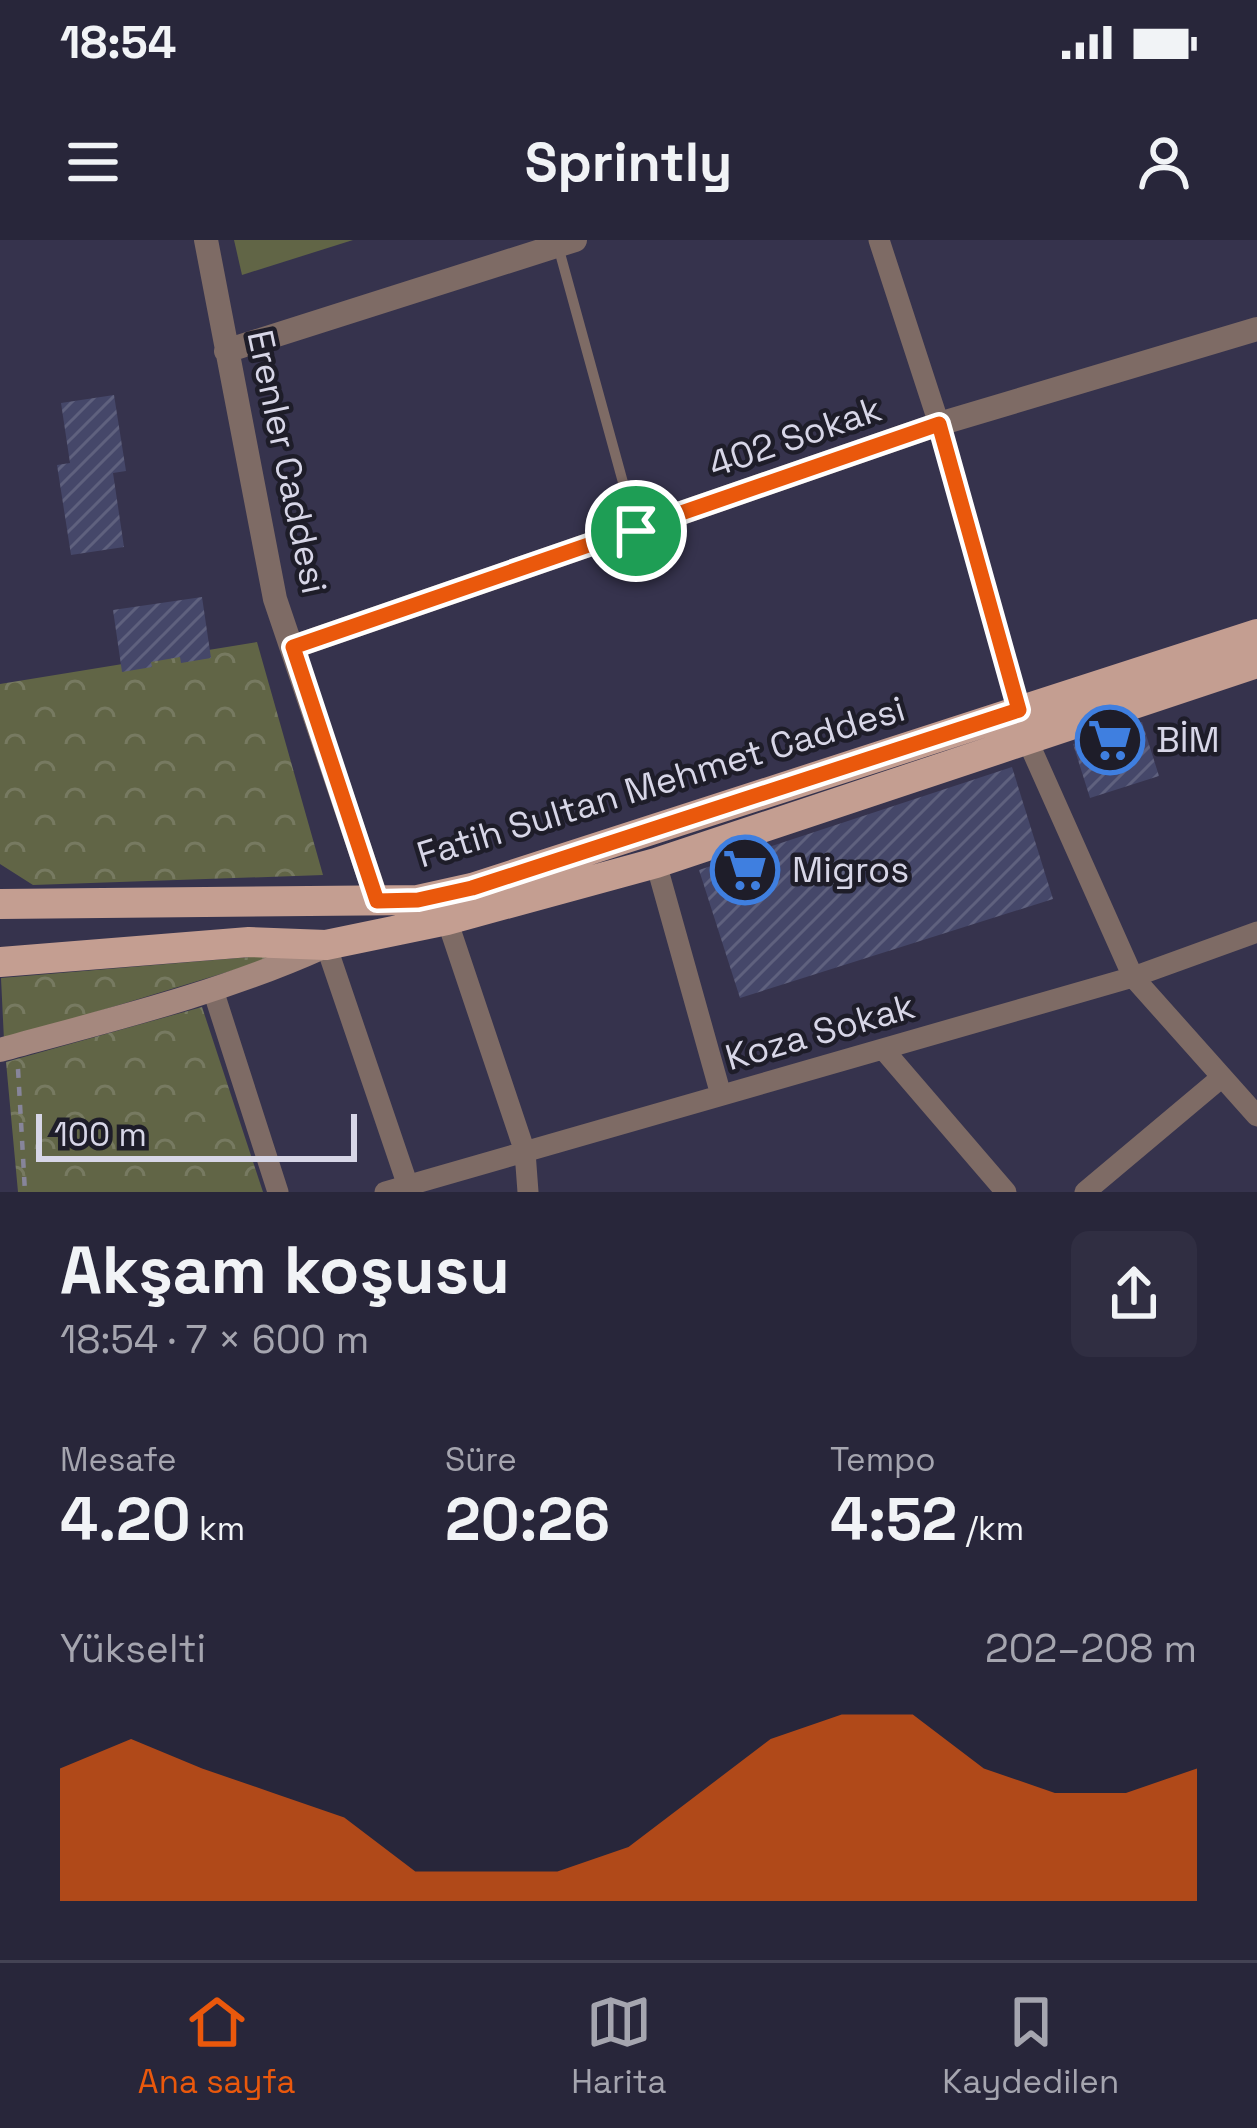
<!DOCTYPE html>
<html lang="tr">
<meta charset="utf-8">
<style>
body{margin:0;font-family:"Space Grotesk",sans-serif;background:#302e42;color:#f1f3f6;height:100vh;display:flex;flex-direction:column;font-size:45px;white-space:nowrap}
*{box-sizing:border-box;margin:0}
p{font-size:39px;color:#a5a5af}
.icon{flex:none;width:66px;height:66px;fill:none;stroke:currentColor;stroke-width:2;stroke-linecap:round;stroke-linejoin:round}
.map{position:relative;height:952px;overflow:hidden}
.drawer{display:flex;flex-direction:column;background:#28263a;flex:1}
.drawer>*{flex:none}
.scale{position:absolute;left:36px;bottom:30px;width:321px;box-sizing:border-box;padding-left:12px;border:6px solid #d7d6e7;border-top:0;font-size:33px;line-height:42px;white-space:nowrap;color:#d7d6e7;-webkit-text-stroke:9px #1e1d29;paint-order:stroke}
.pin{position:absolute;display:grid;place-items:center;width:102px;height:102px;color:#fff;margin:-51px;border:6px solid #fff;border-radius:50%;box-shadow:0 3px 12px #0007}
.round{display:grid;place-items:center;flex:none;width:126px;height:126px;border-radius:18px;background:#302e42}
.overview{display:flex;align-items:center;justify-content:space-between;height:204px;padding:0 60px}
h1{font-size:66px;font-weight:700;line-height:90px}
.figures{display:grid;grid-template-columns:repeat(3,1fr);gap:18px;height:204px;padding:12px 60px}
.figures div{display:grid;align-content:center}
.figures b{font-size:60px;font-weight:700}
.figures small{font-size:33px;font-weight:400}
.figures p{font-size:33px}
.chart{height:336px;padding:24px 60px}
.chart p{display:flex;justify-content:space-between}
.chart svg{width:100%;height:216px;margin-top:12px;fill:#ea580c;opacity:.7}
.status{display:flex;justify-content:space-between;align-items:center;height:84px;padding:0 60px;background:#28263a;direction:ltr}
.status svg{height:33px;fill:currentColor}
header{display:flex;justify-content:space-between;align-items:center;height:156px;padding:0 60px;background:#28263a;font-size:54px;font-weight:700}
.tab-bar{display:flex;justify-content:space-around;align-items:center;height:168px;border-top:3px solid #444354;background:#28263a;font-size:33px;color:#a5a5af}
.tab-bar a{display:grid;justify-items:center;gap:6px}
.tab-bar .current{color:#ea580c}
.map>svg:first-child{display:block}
.park{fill:url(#park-crowns)}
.garden{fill:#616546}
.building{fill:url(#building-hatch)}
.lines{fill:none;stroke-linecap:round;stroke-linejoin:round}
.path{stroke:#87859a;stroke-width:4.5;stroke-dasharray:9 9;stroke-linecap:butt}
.service{stroke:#7e6b65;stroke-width:10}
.minor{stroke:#7e6b65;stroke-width:21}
.tertiary{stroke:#7e6b65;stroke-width:24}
.secondary{stroke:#a5887e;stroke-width:24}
.primary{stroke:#c49e91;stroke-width:30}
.route-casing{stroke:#fff;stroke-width:24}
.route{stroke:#ea580c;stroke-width:15}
.labels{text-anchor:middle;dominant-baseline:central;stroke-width:9;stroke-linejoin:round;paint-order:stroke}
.street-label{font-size:36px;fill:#d7d6e7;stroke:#1e1d29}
.poi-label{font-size:36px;fill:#d7d6e7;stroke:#1e1d29;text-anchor:start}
</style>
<div class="status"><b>18:54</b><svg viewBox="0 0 49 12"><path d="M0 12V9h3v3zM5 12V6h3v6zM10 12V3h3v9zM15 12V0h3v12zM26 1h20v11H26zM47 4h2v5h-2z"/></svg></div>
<header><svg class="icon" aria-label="menu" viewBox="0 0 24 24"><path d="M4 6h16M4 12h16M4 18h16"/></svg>Sprintly<svg class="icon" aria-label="person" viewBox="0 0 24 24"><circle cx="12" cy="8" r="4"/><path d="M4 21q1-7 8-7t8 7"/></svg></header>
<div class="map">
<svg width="1257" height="952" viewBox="0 0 1257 952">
<defs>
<pattern id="park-crowns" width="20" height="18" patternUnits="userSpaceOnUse" patternTransform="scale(3)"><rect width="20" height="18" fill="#616546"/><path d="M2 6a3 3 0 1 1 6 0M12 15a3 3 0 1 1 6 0" fill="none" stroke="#777a61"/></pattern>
<pattern id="building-hatch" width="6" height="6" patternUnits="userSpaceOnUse" patternTransform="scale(3)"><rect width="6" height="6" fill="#454769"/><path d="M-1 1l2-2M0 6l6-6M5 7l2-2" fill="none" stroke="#5f617e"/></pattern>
</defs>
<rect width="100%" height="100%" fill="#36334d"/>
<path class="park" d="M257 402 323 635 33 645 0 624V444Z
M286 714 4 800 1 738Z
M202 767 263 952H18L6 822Z"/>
<path class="garden" d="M234 0H353L242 35Z"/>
<path class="building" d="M114 155 126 231 113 233 124 307 71 315 57 225 70 223 61 163Z
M202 357 211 418 181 423 180 417 151 422 152 427 122 432 113 370Z
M1142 482 1159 536 1090 558 1073 504Z
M1012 527 1053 659 740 758 699 630Z"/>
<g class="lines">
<path class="path" d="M18 829 25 952"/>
<path class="service" d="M558 6 635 286"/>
<path class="minor" d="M879 0 939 184 1019 470
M1026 497 1133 737 1257 876
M656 623 721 855
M447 680 525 912 528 952
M326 705 408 946
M213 750 278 952
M883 809 1006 952
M385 952 1133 737 1257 692
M1085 952 1222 837"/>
<path class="tertiary" d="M206 0 275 359 377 660
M226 111 575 0
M293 407 939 184 1257 89"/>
<path class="secondary" d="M0 810C109 780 219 754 323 707"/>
<path class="primary" d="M0 664 418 660 472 648 1257 394
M0 722 249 702 326 705 447 680 656 623 1257 423"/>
</g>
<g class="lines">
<defs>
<path id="route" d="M939 184 1019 470 472 648 418 660 377 661 293 407Z"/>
</defs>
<use href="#route" class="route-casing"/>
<use href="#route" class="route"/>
</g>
<defs>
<symbol id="supermarket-ring" viewBox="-11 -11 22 22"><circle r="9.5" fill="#1e1d29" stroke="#3f7fe0" stroke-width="1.5"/><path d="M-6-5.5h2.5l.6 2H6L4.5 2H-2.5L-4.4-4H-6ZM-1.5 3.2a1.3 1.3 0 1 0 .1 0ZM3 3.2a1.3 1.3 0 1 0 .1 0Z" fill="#3f7fe0"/></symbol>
</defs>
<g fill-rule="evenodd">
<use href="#supermarket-ring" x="1072" y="462" width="76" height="76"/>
<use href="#supermarket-ring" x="707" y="592" width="76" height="76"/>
</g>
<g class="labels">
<g class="street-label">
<text transform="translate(795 197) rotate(-19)">402 Sokak</text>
<text transform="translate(287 222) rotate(78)">Erenler Caddesi</text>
<text transform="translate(661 542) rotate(-17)">Fatih Sultan Mehmet Caddesi</text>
<text transform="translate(820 792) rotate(-16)">Koza Sokak</text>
</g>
<g class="poi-label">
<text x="1156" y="500">BİM</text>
<text x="792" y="630">Migros</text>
</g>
</g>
</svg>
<div class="scale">100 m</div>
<div class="pin" style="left:636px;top:291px;background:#1e9e55"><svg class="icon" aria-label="arrive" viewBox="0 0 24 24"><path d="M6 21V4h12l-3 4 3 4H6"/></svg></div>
</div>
<section class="drawer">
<div class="overview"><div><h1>Akşam koşusu</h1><p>18:54 · 7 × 600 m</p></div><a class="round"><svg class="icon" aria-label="share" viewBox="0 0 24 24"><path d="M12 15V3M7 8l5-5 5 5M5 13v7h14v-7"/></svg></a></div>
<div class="figures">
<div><p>Mesafe</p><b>4.20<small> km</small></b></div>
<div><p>Süre</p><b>20:26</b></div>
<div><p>Tempo</p><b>4:52<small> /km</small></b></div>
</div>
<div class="chart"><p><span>Yükselti</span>202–208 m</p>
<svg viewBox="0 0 160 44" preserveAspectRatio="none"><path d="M0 44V17L10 11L20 17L30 22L40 27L50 38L60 38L70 38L80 33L90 22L100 11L110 6L120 6L130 17L140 22L150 22L160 17V44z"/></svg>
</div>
</section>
<nav class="tab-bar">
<a class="current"><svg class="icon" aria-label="home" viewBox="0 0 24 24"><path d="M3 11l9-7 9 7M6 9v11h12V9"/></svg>Ana sayfa</a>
<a><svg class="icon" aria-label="map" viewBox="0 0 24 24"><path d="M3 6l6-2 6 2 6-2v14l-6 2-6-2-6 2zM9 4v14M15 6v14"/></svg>Harita</a>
<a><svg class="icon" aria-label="saved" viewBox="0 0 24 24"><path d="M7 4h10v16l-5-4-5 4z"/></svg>Kaydedilen</a>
</nav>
